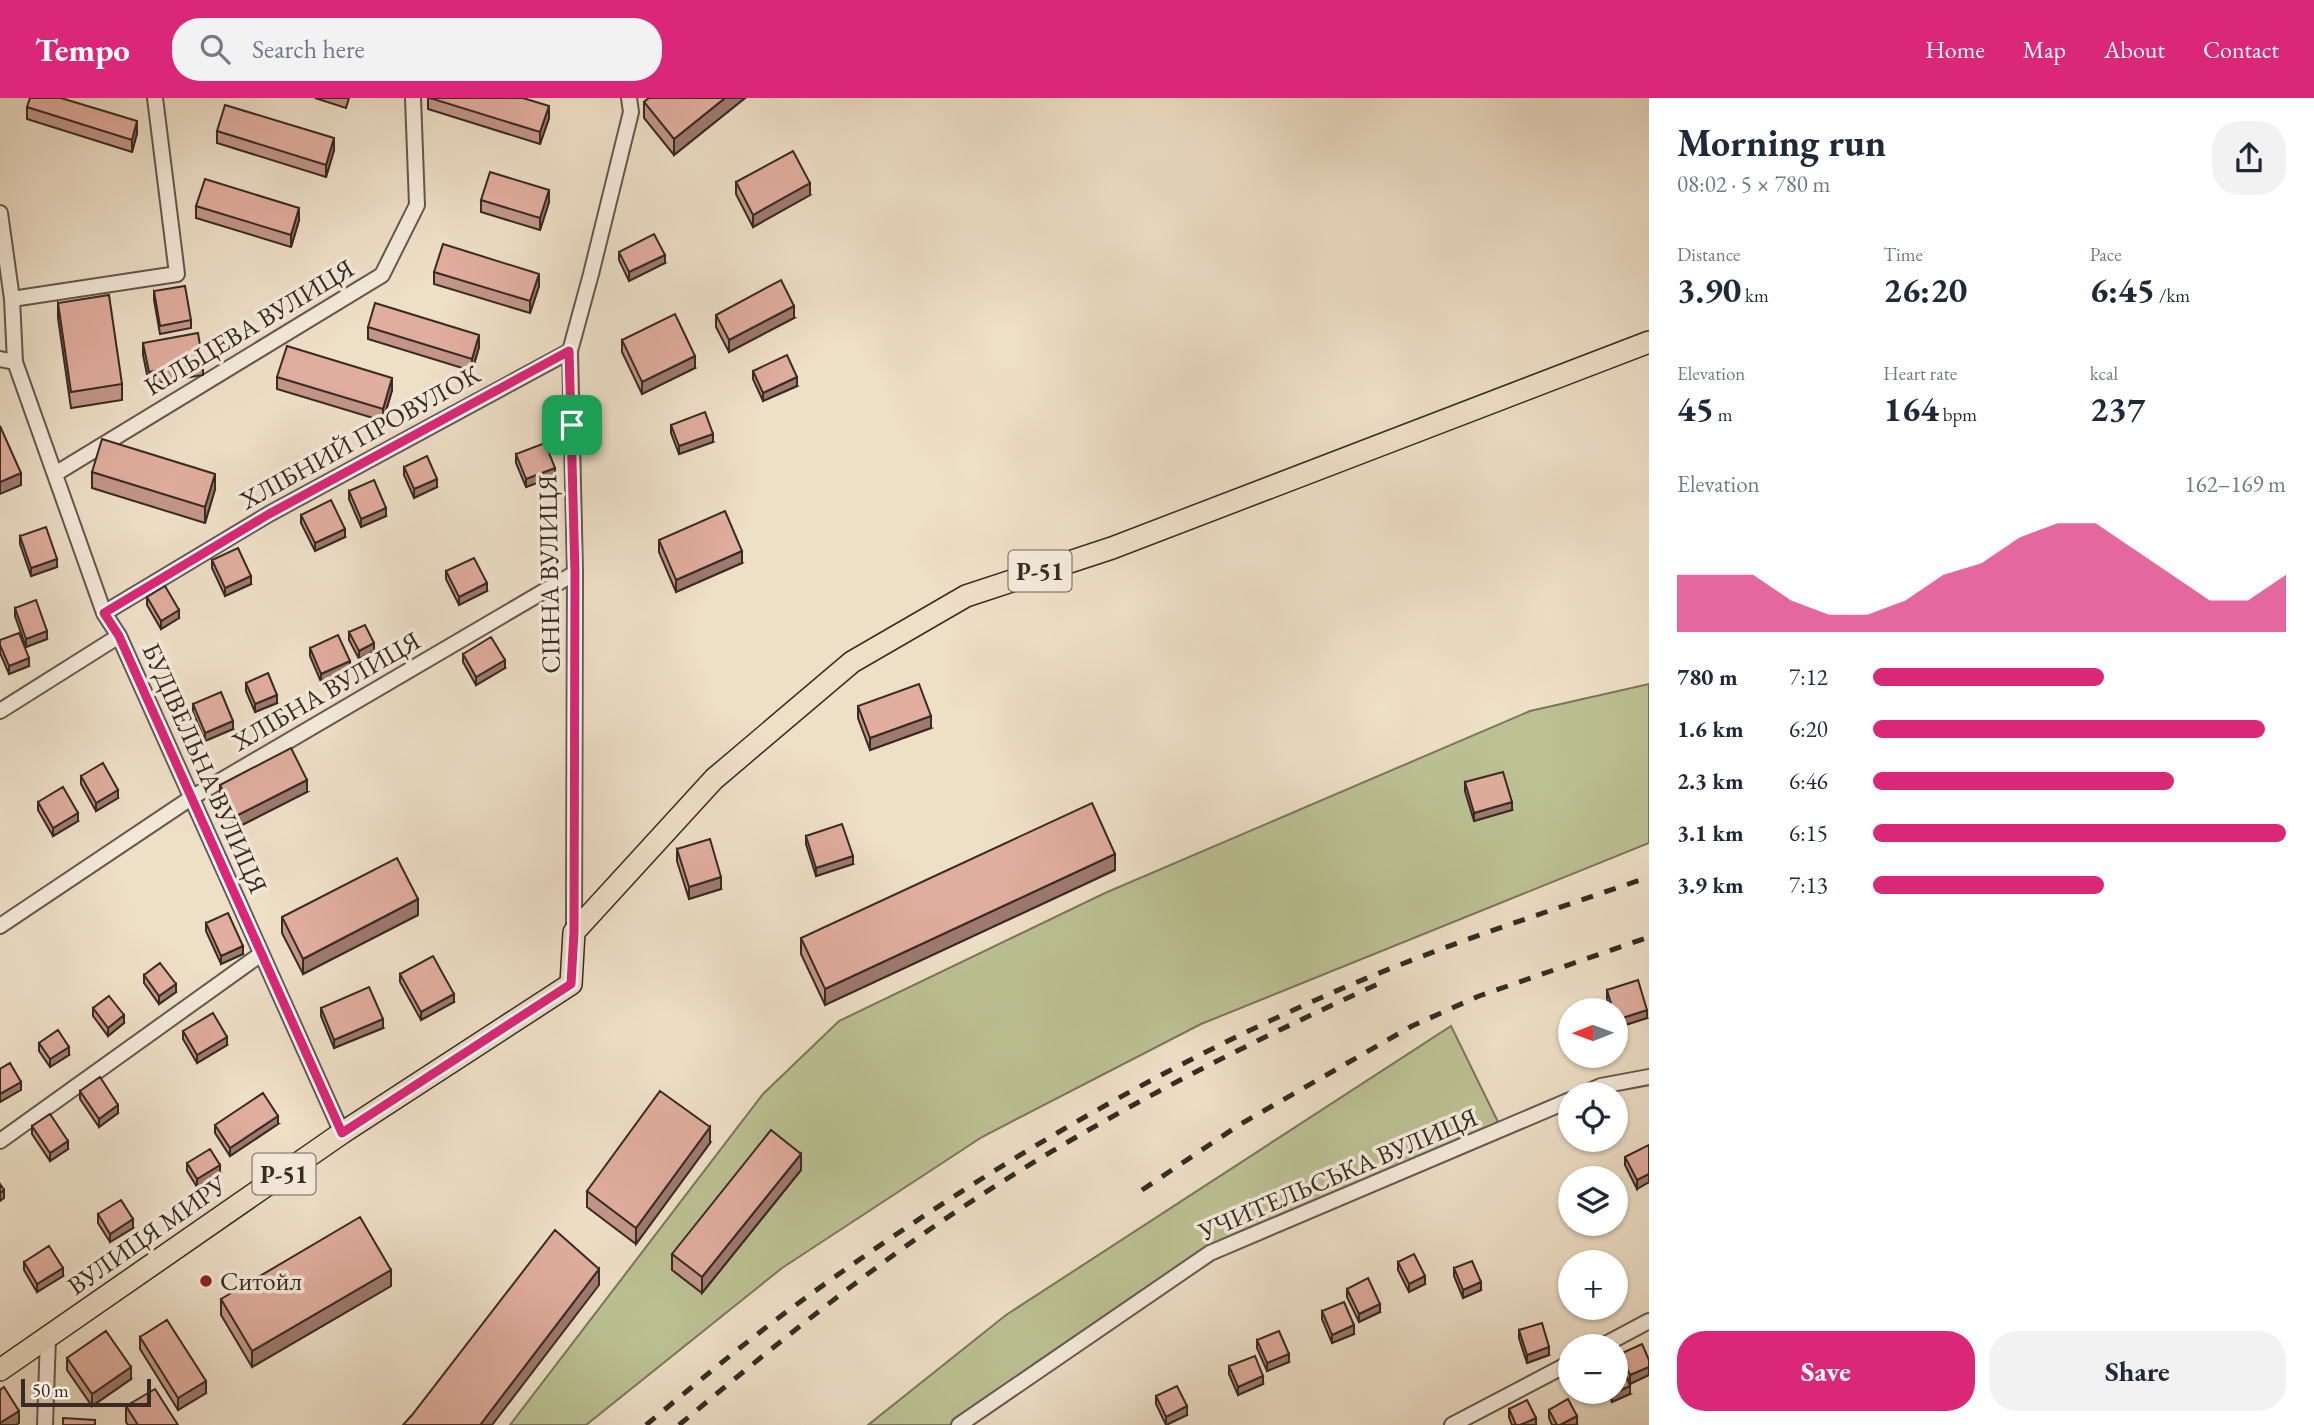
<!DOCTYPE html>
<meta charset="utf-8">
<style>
body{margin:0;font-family:"EB Garamond",serif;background:#f2f2f3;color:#1f2937;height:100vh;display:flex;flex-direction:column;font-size:26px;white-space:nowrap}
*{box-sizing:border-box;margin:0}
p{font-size:23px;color:#747a83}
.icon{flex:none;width:38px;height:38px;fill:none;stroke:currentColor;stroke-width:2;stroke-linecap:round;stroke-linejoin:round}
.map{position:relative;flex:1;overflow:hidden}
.panel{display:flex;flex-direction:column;background:#fff;width:665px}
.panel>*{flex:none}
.needle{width:46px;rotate:269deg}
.fabs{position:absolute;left:1558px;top:900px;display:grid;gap:14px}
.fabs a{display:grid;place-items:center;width:70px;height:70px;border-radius:50%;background:#fff;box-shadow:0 2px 5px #0004;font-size:35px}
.scale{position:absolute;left:21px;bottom:18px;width:130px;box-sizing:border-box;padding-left:7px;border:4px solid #372b24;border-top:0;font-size:19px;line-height:24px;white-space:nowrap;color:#372b24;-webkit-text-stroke:5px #f4eadb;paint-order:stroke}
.pin{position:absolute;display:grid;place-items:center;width:60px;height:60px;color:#fff;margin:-30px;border-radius:14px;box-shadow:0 4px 10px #0006}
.round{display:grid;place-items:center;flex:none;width:74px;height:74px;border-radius:28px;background:#f2f2f3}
.headline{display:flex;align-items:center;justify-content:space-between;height:119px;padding:0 28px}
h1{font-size:38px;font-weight:700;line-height:52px}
.metrics{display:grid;grid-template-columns:repeat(3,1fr);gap:10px;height:119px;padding:7px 28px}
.metrics div{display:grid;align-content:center}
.metrics b{font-size:35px;font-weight:700}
.metrics small{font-size:19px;font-weight:400}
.metrics p{font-size:19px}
.chart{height:196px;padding:14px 28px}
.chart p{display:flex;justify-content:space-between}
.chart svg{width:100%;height:126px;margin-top:7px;fill:#db2777;opacity:.7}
.action{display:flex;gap:14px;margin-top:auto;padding:14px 28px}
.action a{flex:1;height:80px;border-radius:28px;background:#db2777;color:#fff;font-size:28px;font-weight:700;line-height:80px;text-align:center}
.action a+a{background:#f2f2f3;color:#1f2937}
ul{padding:0 28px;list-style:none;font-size:23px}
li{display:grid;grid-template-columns:112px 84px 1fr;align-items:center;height:52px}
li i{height:18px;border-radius:9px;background:#db2777}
header{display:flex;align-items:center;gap:42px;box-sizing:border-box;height:98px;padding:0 35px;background:#db2777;color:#fff}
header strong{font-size:33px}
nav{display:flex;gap:38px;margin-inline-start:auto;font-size:24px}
.search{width:490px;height:63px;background:#f2f2f3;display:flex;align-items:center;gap:18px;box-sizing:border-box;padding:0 24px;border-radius:28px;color:#747a83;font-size:26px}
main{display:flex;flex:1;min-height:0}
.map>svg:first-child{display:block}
.green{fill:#bcc193;stroke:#7a765c;stroke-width:2}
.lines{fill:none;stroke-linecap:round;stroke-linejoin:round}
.street-casing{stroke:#65584d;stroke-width:18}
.primary-casing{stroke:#372b24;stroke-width:24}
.street{stroke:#f4eadb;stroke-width:14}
.primary{stroke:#eedfc7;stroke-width:21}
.rail{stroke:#372b24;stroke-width:5;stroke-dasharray:12 12;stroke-linecap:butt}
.wall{fill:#c29588;stroke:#372b24;stroke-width:2}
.shaded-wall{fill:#9e796f;stroke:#372b24;stroke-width:2}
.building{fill:#e1ad9e;stroke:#372b24;stroke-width:2}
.route-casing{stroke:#fff;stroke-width:14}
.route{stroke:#db2777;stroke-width:9}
.poi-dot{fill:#8f2418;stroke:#f4eadb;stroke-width:2.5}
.labels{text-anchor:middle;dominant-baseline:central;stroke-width:7;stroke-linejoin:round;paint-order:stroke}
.shield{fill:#f4eadb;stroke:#70645b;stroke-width:2}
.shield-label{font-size:24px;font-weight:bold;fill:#372b24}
.street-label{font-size:26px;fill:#372b24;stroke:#f4eadb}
.poi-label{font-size:26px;fill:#372b24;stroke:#f4eadb;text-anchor:start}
</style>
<header>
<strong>Tempo</strong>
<div class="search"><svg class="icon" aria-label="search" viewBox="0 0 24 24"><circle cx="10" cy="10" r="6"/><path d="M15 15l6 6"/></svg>Search here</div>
<nav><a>Home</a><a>Map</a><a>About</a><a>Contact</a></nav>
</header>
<main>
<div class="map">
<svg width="1649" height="1327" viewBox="0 0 1649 1327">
<rect width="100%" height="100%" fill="#eedfc7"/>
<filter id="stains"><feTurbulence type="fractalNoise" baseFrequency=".00286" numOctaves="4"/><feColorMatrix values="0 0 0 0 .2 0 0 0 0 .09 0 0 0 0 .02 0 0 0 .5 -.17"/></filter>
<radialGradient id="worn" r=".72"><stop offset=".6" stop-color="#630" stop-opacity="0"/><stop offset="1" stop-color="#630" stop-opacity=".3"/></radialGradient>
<path class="green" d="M1649 586V745L1201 926 982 1039 782 1170 586 1327H510L763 996 839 923 1105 795 1530 613Z
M1451 928 1502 1032 1210 1155 959 1327H868L1006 1217Z"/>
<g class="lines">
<defs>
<path id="street" d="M0 115 12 201 15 264 104 515 119 538 342 1035
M12 201 177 176 155 0
M0 261 15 264
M55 376 382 177 417 107 413 0
M104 515 269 416 570 253
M0 613 119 538
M0 828 191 700 575 475
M574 834 575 475 570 253 591 176 631 14 629 0
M1583 996 1601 988 1649 979
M0 1043 261 856
M1602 1248 1649 1223
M45 1327 48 1239
M959 1327 1210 1155 1570 1002
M1452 1327 1570 1265"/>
<path id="primary" d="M0 1272 342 1035 571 886 574 834 714 681 852 564 966 498 1112 450 1649 244"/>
</defs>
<use href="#street" class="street-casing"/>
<use href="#primary" class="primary-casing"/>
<use href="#street" class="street"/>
<use href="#primary" class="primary"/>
<path class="rail" d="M1142 1092 1239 1027 1412 928 1479 898 1649 839
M646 1327C698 1284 750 1240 804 1201 965 1084 1137 981 1318 901 1425 853 1538 817 1649 779
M679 1327C751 1267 823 1208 899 1153 1048 1046 1211 962 1378 886"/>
</g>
<path class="wall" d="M315 0H349L346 10Z
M428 0H430L549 20 540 46 428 11Z
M649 0H745L674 57 644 20V4Z
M27 9 137 35 132 54 27 21Z
M217 33 334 52 326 79 217 45Z
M736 84 810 97 753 129 736 96Z
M481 102 549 104 540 132 481 114Z
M196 108 299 122 291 149 196 120Z
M619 154 665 165 629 183 619 162Z
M434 174 539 188 530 215 434 186Z
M154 193 191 222V230L160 236 154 202Z
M58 205 122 286V302L71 310 58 220Z
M716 217 794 220 729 254 716 229Z
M368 229 479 249 472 273 368 241Z
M622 242 695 270 642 296 622 254Z
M143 245 203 265V277L149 286 143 257Z
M753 273 797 288 763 303 753 281Z
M277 279 392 292 383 323 277 291Z
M671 327 713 344 679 356 671 335Z
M516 356 555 378 526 389 516 365Z
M404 369 437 389 414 400 404 377Z
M92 374 215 391 205 425 92 390Z
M349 393 386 418 361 429 349 401Z
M301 417 345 439 315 453 301 425Z
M20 438 57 469 31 478 20 446Z
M659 442 742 465 676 494 659 454Z
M212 462 251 486 225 498 212 470Z
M446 473 487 493 459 507 446 481Z
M147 499 179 520 161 531 147 507Z
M15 510 47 541 26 549 15 518Z
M349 534 374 553 359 561 349 542Z
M0 542 29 568 9 576 0 555Z
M310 550 350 571 321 584 310 558Z
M463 556 505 570 476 587 463 564Z
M246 585 277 605 255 614 246 593Z
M193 606 233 631 205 643 193 614Z
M858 608 931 630 870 652 858 620Z
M81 678 118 700 96 713 81 686Z
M1465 684 1512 712 1474 723 1465 693Z
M220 687 307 694 236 730 220 699Z
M38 704 78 723 53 738 38 712Z
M806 738 853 766 816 778 806 746Z
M677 751 721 791 689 801 677 763Z
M1115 772 825 907 801 856V840Z
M418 817 303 876 282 835V819Z
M206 825 243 856 221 866 206 833Z
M400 876 454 904 421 922 400 884Z
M144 877 176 894 159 906 144 885Z
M1607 892 1647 920 1616 930 1615 912H1610L1607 900Z
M93 910 124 925 108 938 93 918Z
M321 910 383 930 334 950 321 918Z
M183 933 227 947 197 965 183 941Z
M39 945 69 957 50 969 39 953Z
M80 993 118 1015 99 1029 80 1001Z
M278 1026 230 1058 215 1035V1027Z
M32 1028 68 1051 50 1063 32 1036Z
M710 1045 636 1146 587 1109V1093Z
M1649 1047 1637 1091 1625 1067V1059Z
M187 1065 220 1075 197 1089 187 1073Z
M801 1072 702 1195 672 1172V1156Z
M98 1116 133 1130 110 1144 98 1125Z
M24 1164 63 1178 37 1194 24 1172Z
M1398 1164 1425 1186 1409 1194 1398 1172Z
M1454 1170 1481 1192 1463 1200 1454 1178Z
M391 1188 252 1269 221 1217V1201Z
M1347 1191 1380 1214 1359 1224 1347 1199Z
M1322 1213 1354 1236 1332 1245 1322 1221Z
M1519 1232 1549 1257 1527 1265 1519 1240Z
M140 1239 206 1295 178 1312 140 1251Z
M1257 1242 1289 1264 1267 1273 1257 1250Z
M1620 1256 1649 1262V1277L1630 1286 1620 1264Z
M67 1260 131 1281 92 1308 67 1272Z
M1229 1268 1263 1286 1238 1297 1229 1276Z
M1608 1293H1615L1630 1296 1612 1304Z
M1156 1298 1187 1317 1166 1327 1156 1306Z
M126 1308 178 1327H128L126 1324Z
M1509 1311 1536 1327H1512L1509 1319Z
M1549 1312 1577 1326 1575 1327H1552L1549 1320Z"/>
<path class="shaded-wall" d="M725 0H745L674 57V41Z
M549 8V20L540 46V34Z
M137 23V35L132 54V42Z
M334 40V52L326 79V67Z
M810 85V97L753 129V117Z
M549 92V104L540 132V120Z
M299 110V122L291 149V137Z
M665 157V165L629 183V174Z
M539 176V188L530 215V203Z
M794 208V220L729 254V242Z
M479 237V249L472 273V261Z
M695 258V270L642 296V284Z
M797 279V288L763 303V295Z
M392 280V292L383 323V311Z
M713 336V344L679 356V348Z
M555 370V378L526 389V381Z
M21 375V387L0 396V384Z
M215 376V391L205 425V409Z
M437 381V389L414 400V391Z
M386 410V418L361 429V421Z
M345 431V439L315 453V445Z
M742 453V465L676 494V482Z
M57 461V469L31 478V470Z
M251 478V486L225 498V490Z
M487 485V493L459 507V499Z
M179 512V520L161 531V523Z
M47 533V541L26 549V541Z
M374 545V553L359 561V553Z
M29 560V568L9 576V568Z
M505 562V570L476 587V579Z
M350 563V571L321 584V576Z
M277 597V605L255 614V606Z
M931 618V630L870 652V640Z
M233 623V631L205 643V635Z
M307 682V694L236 730V718Z
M118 692V700L96 713V705Z
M1512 704V712L1474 723V715Z
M78 715V723L53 738V730Z
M1115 756V772L825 907V891Z
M853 758V766L816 778V770Z
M721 779V791L689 801V789Z
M418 801V817L303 876V861Z
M243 848V856L221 866V858Z
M176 886V894L159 906V898Z
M454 896V904L421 922V914Z
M1647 912V920L1616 930V922Z
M124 917V925L108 938V930Z
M383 921V930L334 950V942Z
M227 939V947L197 965V957Z
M69 949V957L50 969V961Z
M21 984V992L0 1004V996Z
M118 1007V1015L99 1029V1021Z
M278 1018V1026L230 1058V1050Z
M710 1029V1045L636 1146V1130Z
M68 1043V1051L50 1063V1055Z
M801 1056V1072L702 1195V1179Z
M220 1067V1075L197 1089V1081Z
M1649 1076V1084L1637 1091V1082Z
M4 1092V1100L0 1103V1095Z
M133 1121V1130L110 1144V1136Z
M63 1170V1178L37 1194V1186Z
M599 1171V1187L492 1327H480Z
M391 1172V1188L252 1269V1253Z
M1425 1178V1186L1409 1194V1186Z
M1481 1184V1192L1463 1200V1192Z
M1380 1206V1214L1359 1224V1216Z
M1354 1227V1236L1332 1245V1237Z
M1549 1249V1257L1527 1265V1257Z
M1289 1256V1264L1267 1273V1265Z
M131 1269V1281L92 1308V1296Z
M1649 1269V1277L1630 1286V1277Z
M1263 1278V1286L1238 1297V1289Z
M206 1283V1295L178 1312V1300Z
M1630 1288V1296L1612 1304V1296Z
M1187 1308V1317L1166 1327V1319Z
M19 1313V1325L16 1327H0V1325Z
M1577 1318V1326L1575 1327H1560Z
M1536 1320V1327H1520Z"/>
<path class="building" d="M30 0H61L137 23 132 42 27 9Z
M430 0H523L549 8 540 34Z
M649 0H725L674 41 644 4Z
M225 7 334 40 326 67 217 33Z
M793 53 810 85 753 117 736 84Z
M490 74 549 92 540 120 481 102Z
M205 81 299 110 291 137 196 108Z
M654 136 665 157 629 174 619 154Z
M443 146 539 176 530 203 434 174Z
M781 182 794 208 729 242 716 217Z
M185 188 191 222 160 228 154 193Z
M109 197 122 286 71 294 58 205Z
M375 205 479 237 472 261 368 229Z
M675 216 695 258 642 284 622 242Z
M198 235 203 265 149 274 143 245Z
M287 248 392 280 383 311 277 279Z
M787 257 797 279 763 295 753 273Z
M705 314 713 336 679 348 671 327Z
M0 328 21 375 0 384Z
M102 341 215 376 205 409 92 374Z
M545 345 555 370 526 381 516 356Z
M427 358 437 381 414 391 404 369Z
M374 382 386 410 361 421 349 393Z
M331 402 345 431 315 445 301 417Z
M725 413 742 453 676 482 659 442Z
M46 429 57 461 31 470 20 438Z
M238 450 251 478 225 490 212 462Z
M474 460 487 485 459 499 446 473Z
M165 488 179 512 161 523 147 499Z
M36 502 47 533 26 541 15 510Z
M365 527 374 545 359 553 349 534Z
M19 535 29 560 9 568 0 547V542Z
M338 537 350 563 321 576 310 550Z
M491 539 505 562 476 579 463 556Z
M268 575 277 597 255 606 246 585Z
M919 586 931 618 870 640 858 608Z
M221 594 233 623 205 635 193 606Z
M291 650 307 682 236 718 220 687Z
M103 665 118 692 96 705 81 678Z
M1503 674 1512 704 1474 715 1465 684Z
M63 689 78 715 53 730 38 704Z
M1092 705 1115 756 825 891 801 840Z
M842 726 853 758 816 770 806 738Z
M710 741 721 779 689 789 677 751Z
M397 760 418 801 303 861 282 819Z
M228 815 243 848 221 858 206 825Z
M433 858 454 896 421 914 400 876Z
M160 865 176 886 159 898 144 877Z
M1638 882 1647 912 1616 922 1615 912H1613L1607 892Z
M369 889 383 921 334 942 321 910Z
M109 898 124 917 108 930 93 910Z
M213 915 227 939 197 957 183 933Z
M58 932 69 949 50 961 39 945Z
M10 965 21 984 0 996V971Z
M100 979 118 1007 99 1021 80 993Z
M660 993 710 1029 636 1130 587 1093Z
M263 995 278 1018 230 1050 215 1027Z
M50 1016 68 1043 50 1055 32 1028Z
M771 1032 801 1056 702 1179 672 1156Z
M1649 1047V1076L1637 1082 1625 1059Z
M210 1051 220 1067 197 1081 187 1065Z
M0 1086 4 1092 0 1095Z
M121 1102 133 1121 110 1136 98 1116Z
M360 1119 391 1172 252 1253 221 1201Z
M555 1132 599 1171 480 1327H403L412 1317Z
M49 1148 63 1170 37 1186 24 1164Z
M1414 1156 1425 1178 1409 1186 1398 1164Z
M1472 1163 1481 1184 1463 1192 1454 1170Z
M1368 1180 1380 1206 1359 1216 1347 1191Z
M1344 1204 1354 1227 1332 1237 1322 1213Z
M167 1222 206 1283 178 1300 140 1239Z
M1542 1225 1549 1249 1527 1257 1519 1232Z
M106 1233 131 1269 92 1296 67 1260Z
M1279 1233 1289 1256 1267 1265 1257 1242Z
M1642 1246 1649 1262V1269L1630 1277 1620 1256Z
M1255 1258 1263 1278 1238 1289 1229 1268Z
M1623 1271 1630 1288 1612 1296 1611 1293H1615V1274Z
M1177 1288 1187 1308 1166 1319 1156 1298Z
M4 1289 19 1313 0 1325V1292Z
M155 1291 178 1327H138L126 1308Z
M1568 1301 1577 1318 1560 1327H1557L1549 1312Z
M1527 1302 1536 1320 1520 1327H1516L1509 1311Z
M63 1320 95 1322V1327H63Z"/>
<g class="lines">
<defs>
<path id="route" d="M569 253 575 475 574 834 571 886 342 1035 119 538 104 515 269 416Z"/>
</defs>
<use href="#route" class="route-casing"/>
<use href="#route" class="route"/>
</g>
<circle class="poi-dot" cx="206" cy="1183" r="7"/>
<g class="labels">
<g class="shield">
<rect x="1008.5" y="452.5" width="63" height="41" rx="5"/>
<rect x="252.5" y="1055.5" width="63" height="41" rx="5"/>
</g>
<g class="shield-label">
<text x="1040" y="473">Р-51</text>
<text x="284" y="1076">Р-51</text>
</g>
<g class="street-label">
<text transform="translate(249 229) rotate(-31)">КІЛЬЦЕВА ВУЛИЦЯ</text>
<text transform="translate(360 339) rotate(-29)">ХЛІБНИЙ ПРОВУЛОК</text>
<text transform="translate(549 476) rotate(-91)">СІННА ВУЛИЦЯ</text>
<text transform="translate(326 593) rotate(-30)">ХЛІБНА ВУЛИЦЯ</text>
<text transform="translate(205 670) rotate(66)">БУДІВЕЛЬНА ВУЛИЦЯ</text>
<text transform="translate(1338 1076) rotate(-23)">УЧИТЕЛЬСЬКА ВУЛИЦЯ</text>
<text transform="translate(147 1137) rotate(-35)">ВУЛИЦЯ МИРУ</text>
</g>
<g class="poi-label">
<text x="220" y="1183">Ситойл</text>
</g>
</g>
<rect width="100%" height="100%" filter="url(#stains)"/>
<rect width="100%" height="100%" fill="url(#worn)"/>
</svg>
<div class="fabs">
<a><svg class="needle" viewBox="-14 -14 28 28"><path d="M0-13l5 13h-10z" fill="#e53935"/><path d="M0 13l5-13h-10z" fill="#747a83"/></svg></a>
<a><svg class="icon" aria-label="locate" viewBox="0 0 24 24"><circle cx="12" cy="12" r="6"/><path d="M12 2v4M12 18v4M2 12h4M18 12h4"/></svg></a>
<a><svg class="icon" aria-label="layers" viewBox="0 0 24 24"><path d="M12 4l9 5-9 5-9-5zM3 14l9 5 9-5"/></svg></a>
<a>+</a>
<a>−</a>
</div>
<div class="scale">50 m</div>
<div class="pin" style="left:572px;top:327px;background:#1e9e55"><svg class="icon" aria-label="arrive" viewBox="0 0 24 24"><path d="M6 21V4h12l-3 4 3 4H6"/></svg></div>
</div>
<section class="panel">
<div class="headline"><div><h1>Morning run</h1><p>08:02 · 5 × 780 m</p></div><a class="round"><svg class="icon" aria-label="share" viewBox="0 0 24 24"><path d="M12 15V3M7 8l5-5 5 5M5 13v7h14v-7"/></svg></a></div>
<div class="metrics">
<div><p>Distance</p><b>3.90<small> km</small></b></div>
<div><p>Time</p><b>26:20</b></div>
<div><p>Pace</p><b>6:45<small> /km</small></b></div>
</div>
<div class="metrics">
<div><p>Elevation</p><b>45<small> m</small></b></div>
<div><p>Heart rate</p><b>164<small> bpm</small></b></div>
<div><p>kcal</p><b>237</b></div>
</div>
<div class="chart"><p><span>Elevation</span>162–169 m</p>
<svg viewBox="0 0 160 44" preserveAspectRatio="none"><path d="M0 44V24L10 24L20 24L30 33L40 38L50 38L60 33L70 24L80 20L90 11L100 6L110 6L120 15L130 24L140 33L150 33L160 24V44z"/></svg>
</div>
<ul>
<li><b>780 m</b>7:12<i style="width:56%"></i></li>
<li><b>1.6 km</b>6:20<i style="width:95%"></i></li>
<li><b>2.3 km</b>6:46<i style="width:73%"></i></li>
<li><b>3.1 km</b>6:15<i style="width:100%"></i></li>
<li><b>3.9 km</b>7:13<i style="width:56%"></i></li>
</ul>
<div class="action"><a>Save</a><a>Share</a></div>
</section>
</main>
